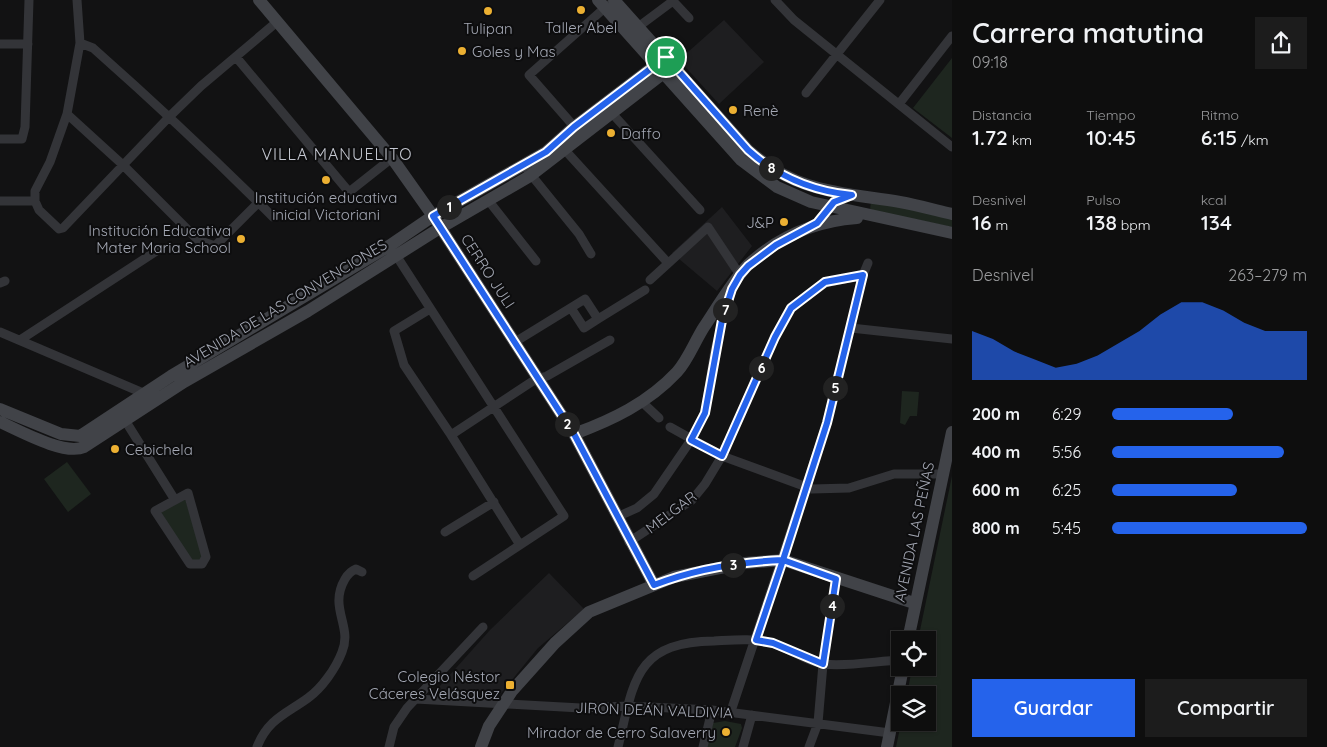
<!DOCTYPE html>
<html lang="es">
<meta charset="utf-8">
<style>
body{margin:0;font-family:Quicksand,sans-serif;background:#1c1c1c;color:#f1f3f6;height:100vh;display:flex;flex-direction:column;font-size:19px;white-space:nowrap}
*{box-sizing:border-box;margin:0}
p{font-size:16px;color:#9b9c9e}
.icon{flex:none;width:28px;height:28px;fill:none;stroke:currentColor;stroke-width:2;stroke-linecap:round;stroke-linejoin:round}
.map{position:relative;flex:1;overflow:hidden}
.panel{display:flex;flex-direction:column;background:#0e0e0e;width:375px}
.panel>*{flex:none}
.tools{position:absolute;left:891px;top:631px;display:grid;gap:10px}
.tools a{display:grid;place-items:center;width:45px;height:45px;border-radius:0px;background:#0e0e0e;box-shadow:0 1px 4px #0004,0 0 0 1px #2e2e2e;font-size:25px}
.pin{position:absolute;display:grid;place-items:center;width:42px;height:42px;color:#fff;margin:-21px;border:2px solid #fff;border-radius:50%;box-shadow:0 1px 5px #0007}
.km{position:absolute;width:25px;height:25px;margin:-12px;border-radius:50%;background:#222;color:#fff;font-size:14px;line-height:25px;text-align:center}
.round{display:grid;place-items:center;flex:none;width:52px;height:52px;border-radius:0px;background:#1c1c1c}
.headline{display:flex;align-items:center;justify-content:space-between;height:85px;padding:0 20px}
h1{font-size:28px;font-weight:600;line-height:38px}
.metrics{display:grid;grid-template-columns:repeat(3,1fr);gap:8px;height:85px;padding:5px 20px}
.metrics div{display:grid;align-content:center}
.metrics b{font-size:21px;font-weight:600}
.metrics small{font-size:14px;font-weight:400}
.metrics p{font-size:14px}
.chart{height:140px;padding:10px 20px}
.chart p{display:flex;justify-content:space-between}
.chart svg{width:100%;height:90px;margin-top:5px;fill:#2563eb;opacity:.7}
.primary-button{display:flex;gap:10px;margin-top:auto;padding:10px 20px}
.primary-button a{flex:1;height:58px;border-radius:0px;background:#2563eb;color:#fff;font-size:20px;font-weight:600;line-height:58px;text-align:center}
.primary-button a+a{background:#1c1c1c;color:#f1f3f6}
ul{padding:0 20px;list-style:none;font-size:16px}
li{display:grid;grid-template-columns:80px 60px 1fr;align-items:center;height:38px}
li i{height:12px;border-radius:6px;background:#2563eb}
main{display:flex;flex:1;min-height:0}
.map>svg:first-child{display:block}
.built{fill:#1e1e20}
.green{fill:#1e261f}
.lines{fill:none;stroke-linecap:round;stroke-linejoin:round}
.street{stroke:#333438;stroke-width:9}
.secondary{stroke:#414348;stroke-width:12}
.route-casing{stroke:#fff;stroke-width:10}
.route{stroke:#2563eb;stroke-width:6}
.poi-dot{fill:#ecb032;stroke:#0d0d0e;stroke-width:2}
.labels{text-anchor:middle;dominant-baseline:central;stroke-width:4;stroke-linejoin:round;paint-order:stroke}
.poi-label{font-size:15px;fill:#a4a8b4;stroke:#0d0d0e;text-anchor:start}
.street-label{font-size:15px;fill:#a4a8b4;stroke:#0d0d0e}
.neighbourhood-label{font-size:16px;letter-spacing:1px;fill:#c4c7d0;stroke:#0d0d0e}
</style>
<main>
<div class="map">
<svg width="952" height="747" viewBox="0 0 952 747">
<rect width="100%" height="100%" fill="#121213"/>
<path class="built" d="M724 20 764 62 719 104 679 60Z
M722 207 752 246 717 291 672 253Z
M549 573 584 609 538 648 494 702 431 696 490 630Z"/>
<path class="green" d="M952 58V138L913 108Z
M871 201 952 218V227L870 210Z
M902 391 919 392 917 416H910L905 425 900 423Z
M67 462 91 494 68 512 44 479Z
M952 476V747H896L901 723 928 722V695H907L912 668H928V640H918Z
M185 498 202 555 201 561H192L159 511Z
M725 721 741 724 742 728 735 747H707L713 723Z"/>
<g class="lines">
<path class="street" d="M77 0 80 43 67 114 50 162 35 191V201L39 210 59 229 63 228 170 116 201 86 278 21
M672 0 689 18
M775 0 794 20 952 147
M638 27 673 1
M80 43 93 48C155 103 215 159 273 217
M0 44H28
M236 57 349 192 392 158
M806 93 880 0
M899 104 952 36
M609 110 700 210
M67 114 123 165 198 240 215 246 258 203
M578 131 529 75 608 5
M0 139H22L25 127 29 0
M564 149 668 263
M528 171 579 234 591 254
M488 200 536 261
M0 201H35
M394 252 564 516 473 576
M650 280 708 227 740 275
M0 283 5 281
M571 308 584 328 598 319
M430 309 394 331 404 365 451 435 520 545
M851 328 952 339
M0 332 143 393
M20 340 158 250
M515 342 585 299 598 319 645 290
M642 402 659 418
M123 417 175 500
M670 427 722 456 812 489 849 488 894 474H943
M451 435 536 379 547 376 610 340
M188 493 206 557 202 564H190L155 511Z
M617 517 637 508 654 494 691 440 705 413 715 350 730 293
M445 532 494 502
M629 542 692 500 705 484 722 456 775 337 791 308 825 283 863 275
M416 699 581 708 628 706 712 710 890 733
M731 711 827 423 863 275 868 263
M257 747C268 719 286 714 308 698 322 688 336 668 342 652 353 626 328 608 345 579 348 574 351 571 356 569L362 572
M389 747 394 727 407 708 483 627
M618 747C634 682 634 642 714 641 734 640 753 638 771 643 789 647 806 662 824 664 845 667 878 661 900 660
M703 747 712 710
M743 747 752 715
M809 747 818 723 823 664 836 579"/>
<path class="secondary" d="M259 0 392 158 433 216 574 434 654 585
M598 0 741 160 777 187 811 202 952 233
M614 0 748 150C797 193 839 192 900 202 917 205 935 210 952 214
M0 409 61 434 80 436 171 376 389 246 433 216 546 152 574 127 666 57
M0 422C20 431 65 456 84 447L184 382 308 311 440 228 530 176 674 65
M574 434C612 420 648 403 677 372 688 360 695 341 704 327 716 309 734 279 748 265 779 236 816 221 857 218
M908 640 952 432
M481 747 489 726 512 691 555 643 589 612 674 577 745 563 783 560 914 603
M887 747 903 668"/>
</g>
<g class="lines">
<defs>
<path id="route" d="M666 57 574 127 546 152 433 216 574 434 654 585C695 569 739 562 783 560L756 640 773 643 823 664 836 579 783 560 827 423 863 275 825 282 791 308 775 337 722 456 691 440 705 413 722 320 732 289 740 275 748 266 776 245 817 223 834 202 852 195C812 191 778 177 748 150L666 57"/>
</defs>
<use href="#route" class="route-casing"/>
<use href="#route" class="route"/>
</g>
<g class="poi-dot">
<circle cx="581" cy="10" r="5"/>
<circle cx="488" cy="11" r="5"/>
<circle cx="462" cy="51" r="5"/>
<circle cx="733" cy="110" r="5"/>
<circle cx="611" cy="133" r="5"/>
<circle cx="326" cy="180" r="5"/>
<circle cx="784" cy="222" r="5"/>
<circle cx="241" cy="239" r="5"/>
<circle cx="115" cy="449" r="5"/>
<rect x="505" y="680" width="10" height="10" rx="2.5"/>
<circle cx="726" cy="732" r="5"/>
</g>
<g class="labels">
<g class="poi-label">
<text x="581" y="27" text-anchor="middle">Taller Abel</text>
<text x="488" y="28" text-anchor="middle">Tulipan</text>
<text x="472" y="51">Goles y Mas</text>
<text x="743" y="110">Renè</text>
<text x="621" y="133">Daffo</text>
<text x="326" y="197" text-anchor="middle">Institución educativa<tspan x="326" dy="17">inicial Victoriani</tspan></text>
<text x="774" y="222" text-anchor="end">J&amp;P</text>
<text x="231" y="230" text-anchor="end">Institución Educativa<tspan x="231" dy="17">Mater Maria School</tspan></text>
<text x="125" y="449">Cebichela</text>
<text x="500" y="676" text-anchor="end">Colegio Néstor<tspan x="500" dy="17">Cáceres Velásquez</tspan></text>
<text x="716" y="732" text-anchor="end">Mirador de Cerro Salaverry</text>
</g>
<g class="street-label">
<text transform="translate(488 271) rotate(57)">CERRO JULI</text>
<text transform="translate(285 303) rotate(-31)">AVENIDA DE LAS CONVENCIONES</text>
<text transform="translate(671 512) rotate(-37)">MELGAR</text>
<text transform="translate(914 532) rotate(-78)">AVENIDA LAS PEÑAS</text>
<text transform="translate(654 710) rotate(2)">JIRON DEÁN VALDIVIA</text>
</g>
<g class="neighbourhood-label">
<text x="337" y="154">VILLA MANUELITO</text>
</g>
</g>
</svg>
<div class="tools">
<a><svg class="icon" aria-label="locate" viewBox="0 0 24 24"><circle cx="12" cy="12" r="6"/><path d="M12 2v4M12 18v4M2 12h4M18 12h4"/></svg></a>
<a><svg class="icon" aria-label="layers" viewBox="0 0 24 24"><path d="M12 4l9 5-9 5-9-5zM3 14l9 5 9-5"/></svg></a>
</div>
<div class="pin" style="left:666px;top:57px;background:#1e9e55"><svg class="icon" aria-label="arrive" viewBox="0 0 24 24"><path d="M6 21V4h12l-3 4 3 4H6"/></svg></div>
<b class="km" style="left:449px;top:207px">1</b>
<b class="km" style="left:567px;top:424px">2</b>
<b class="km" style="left:733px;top:565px">3</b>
<b class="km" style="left:832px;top:606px">4</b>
<b class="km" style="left:835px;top:388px">5</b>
<b class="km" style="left:761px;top:368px">6</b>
<b class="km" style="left:725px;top:310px">7</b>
<b class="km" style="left:771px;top:168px">8</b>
</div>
<section class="panel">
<div class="headline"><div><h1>Carrera matutina</h1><p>09:18</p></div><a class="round"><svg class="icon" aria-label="share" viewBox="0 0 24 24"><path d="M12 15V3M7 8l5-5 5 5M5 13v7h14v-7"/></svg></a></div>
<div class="metrics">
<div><p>Distancia</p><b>1.72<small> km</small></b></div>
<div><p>Tiempo</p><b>10:45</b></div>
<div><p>Ritmo</p><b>6:15<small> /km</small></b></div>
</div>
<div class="metrics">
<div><p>Desnivel</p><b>16<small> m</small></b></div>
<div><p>Pulso</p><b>138<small> bpm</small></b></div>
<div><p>kcal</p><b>134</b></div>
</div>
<div class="chart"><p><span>Desnivel</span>263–279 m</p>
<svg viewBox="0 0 160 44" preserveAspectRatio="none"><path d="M0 44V20L10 24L20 30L30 34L40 38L50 36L60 32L70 26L80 20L90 12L100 6L110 6L120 10L130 16L140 20L150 20L160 20V44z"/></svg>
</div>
<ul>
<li><b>200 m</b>6:29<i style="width:62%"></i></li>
<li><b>400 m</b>5:56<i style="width:88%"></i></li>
<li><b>600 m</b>6:25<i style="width:64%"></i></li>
<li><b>800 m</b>5:45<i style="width:100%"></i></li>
</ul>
<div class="primary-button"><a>Guardar</a><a>Compartir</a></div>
</section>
</main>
